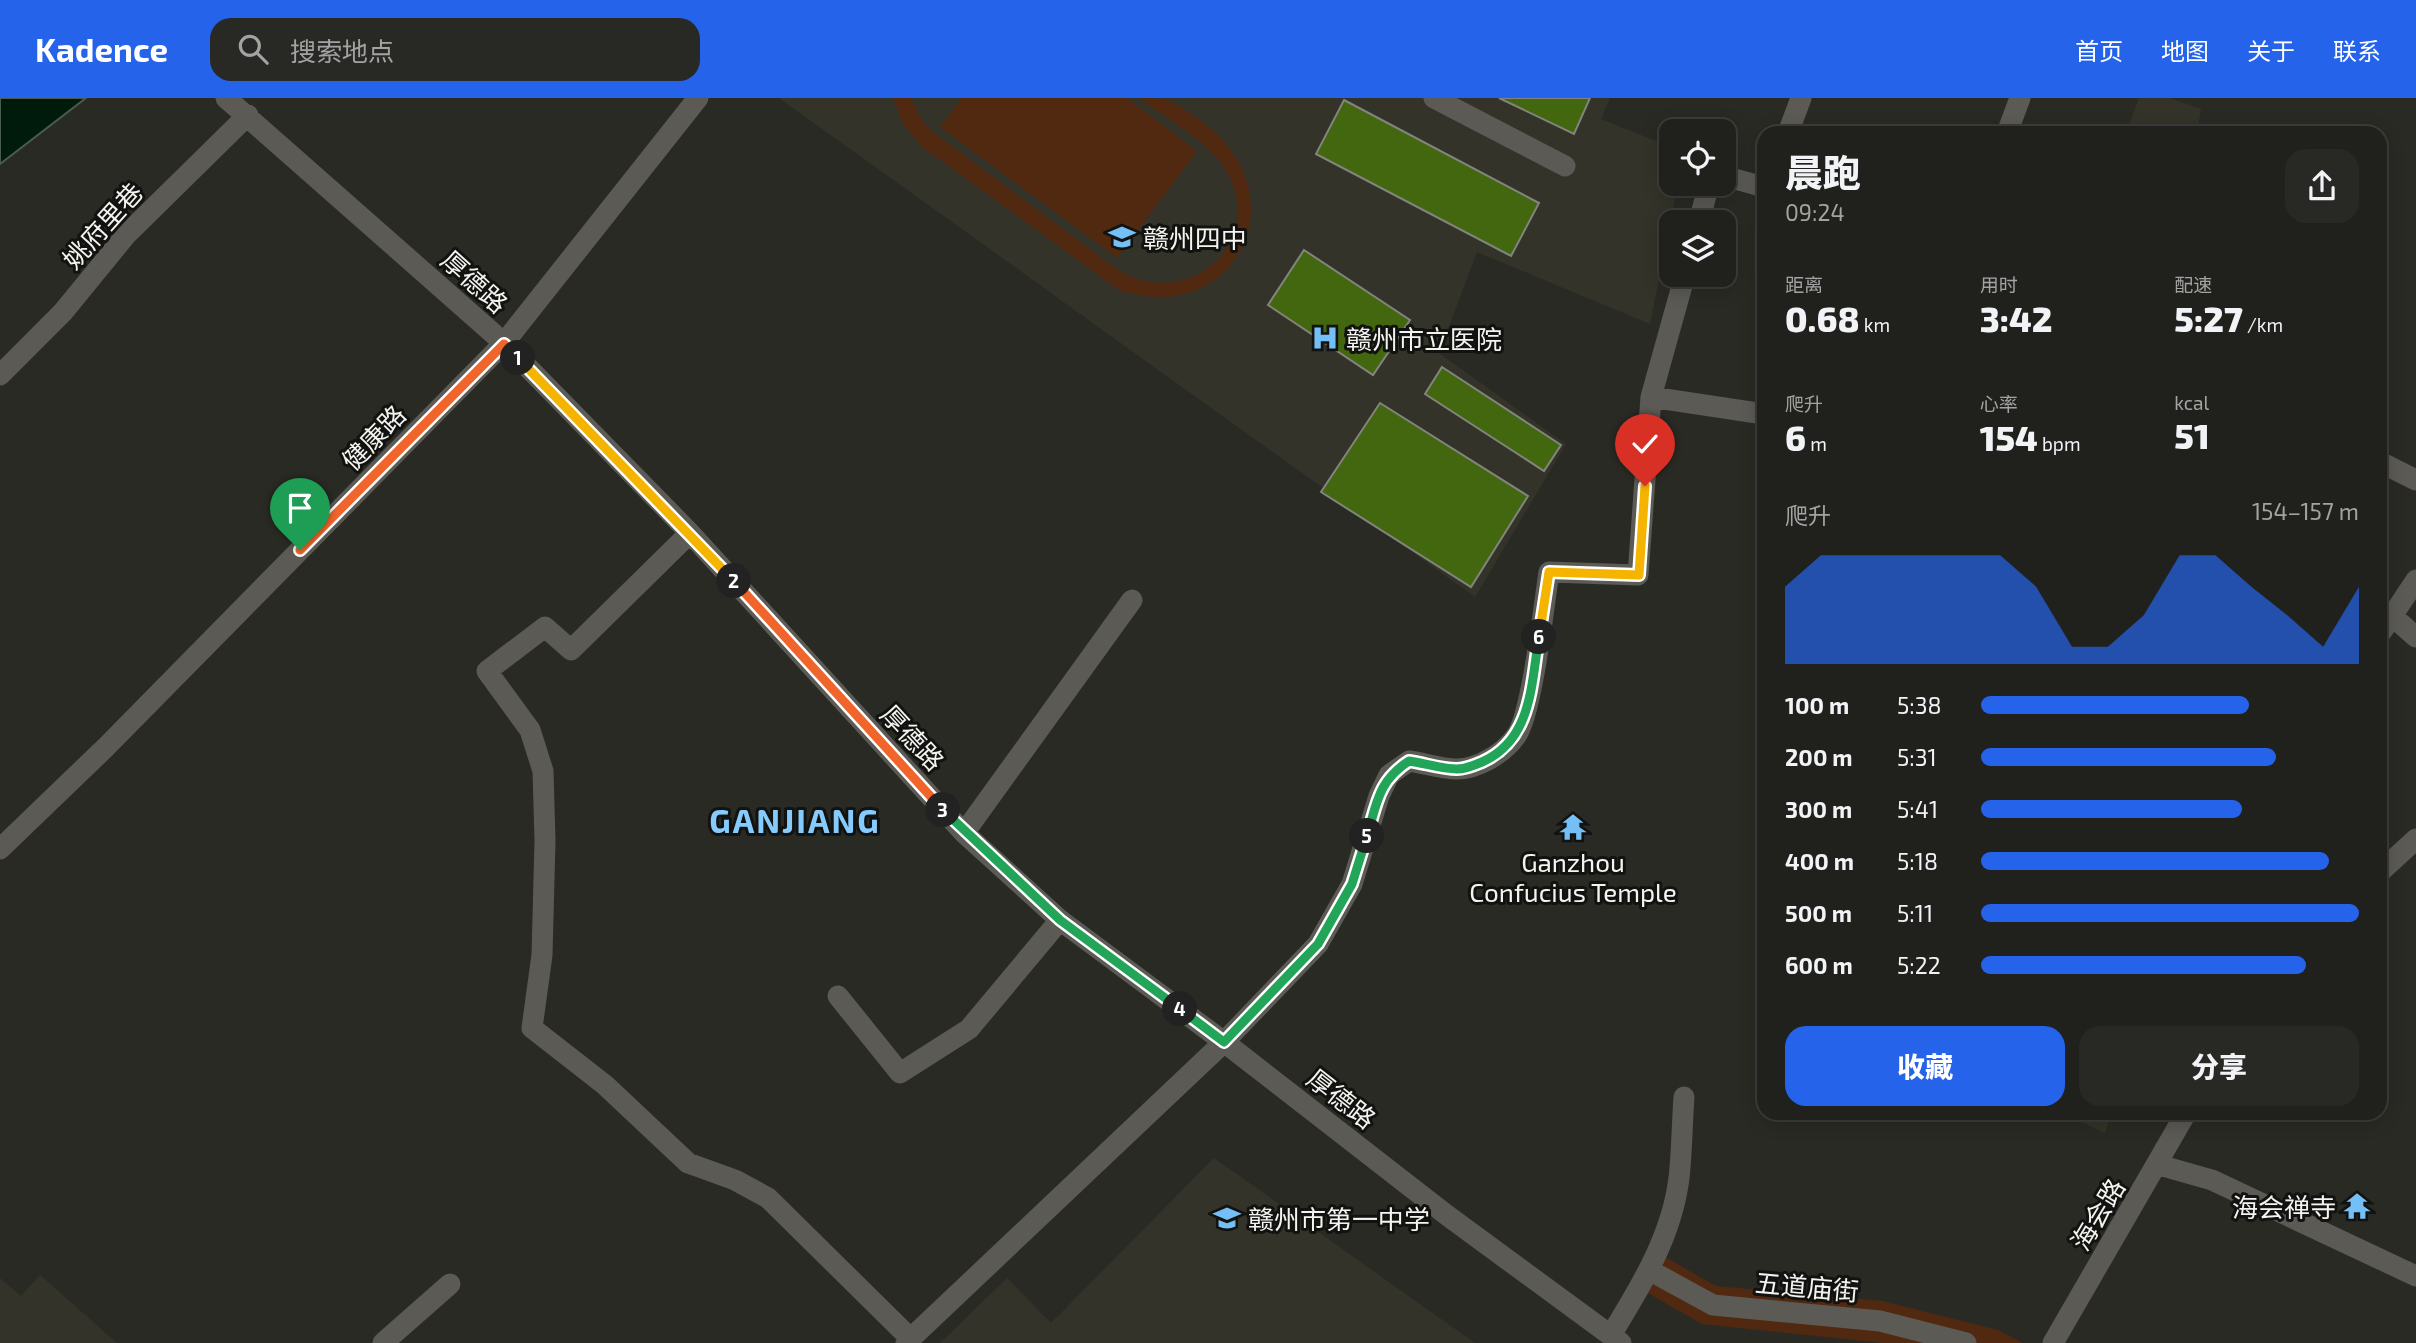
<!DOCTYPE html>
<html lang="zh">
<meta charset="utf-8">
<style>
body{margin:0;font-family:"Exo 2","Noto Sans SC",sans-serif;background:#282825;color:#f1f3f6;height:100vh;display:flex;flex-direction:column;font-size:26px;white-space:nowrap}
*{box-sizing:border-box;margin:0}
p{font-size:23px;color:#a2a3a3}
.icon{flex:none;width:38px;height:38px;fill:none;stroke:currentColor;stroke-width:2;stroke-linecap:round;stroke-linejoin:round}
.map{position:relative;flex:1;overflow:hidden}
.sheet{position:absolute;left:1757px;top:28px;width:630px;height:994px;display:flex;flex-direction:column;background:#20201c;border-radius:21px;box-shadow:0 4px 18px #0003,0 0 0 2px #3d3e3b}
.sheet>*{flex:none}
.fabs{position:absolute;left:1659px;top:21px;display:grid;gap:14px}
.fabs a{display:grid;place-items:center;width:77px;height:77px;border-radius:14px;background:#20201c;box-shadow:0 4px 18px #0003,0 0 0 2px #3d3e3b;font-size:35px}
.pin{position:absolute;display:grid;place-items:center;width:60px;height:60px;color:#fff;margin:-72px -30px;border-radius:50% 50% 50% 0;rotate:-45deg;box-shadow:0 0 7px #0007}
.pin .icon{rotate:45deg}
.km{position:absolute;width:35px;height:35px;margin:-18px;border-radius:50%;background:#222;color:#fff;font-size:19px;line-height:35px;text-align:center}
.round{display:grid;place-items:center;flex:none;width:74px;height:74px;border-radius:21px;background:#282825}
.head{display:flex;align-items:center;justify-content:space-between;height:119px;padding:0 28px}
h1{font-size:38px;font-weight:800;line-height:52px}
.metrics{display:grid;grid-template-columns:repeat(3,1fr);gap:10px;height:119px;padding:7px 28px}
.metrics div{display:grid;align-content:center}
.metrics b{font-size:35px;font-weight:800}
.metrics small{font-size:19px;font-weight:400}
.metrics p{font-size:19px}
.chart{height:196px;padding:14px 28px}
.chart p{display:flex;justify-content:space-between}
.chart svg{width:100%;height:126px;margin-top:7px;fill:#2563eb;opacity:.7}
.cta{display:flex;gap:14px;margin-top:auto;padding:14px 28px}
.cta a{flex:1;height:80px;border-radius:21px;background:#2563eb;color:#fff;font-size:28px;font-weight:800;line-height:80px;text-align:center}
.cta a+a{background:#282825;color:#f1f3f6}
ul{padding:0 28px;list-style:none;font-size:23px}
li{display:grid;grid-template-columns:112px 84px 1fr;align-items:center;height:52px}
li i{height:18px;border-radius:9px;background:#2563eb}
header{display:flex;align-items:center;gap:42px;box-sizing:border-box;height:98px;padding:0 35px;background:#2563eb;color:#fff}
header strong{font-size:33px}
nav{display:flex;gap:38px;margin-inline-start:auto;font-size:24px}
.search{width:490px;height:63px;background:#282825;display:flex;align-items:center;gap:18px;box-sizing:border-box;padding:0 24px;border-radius:21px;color:#a2a3a3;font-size:26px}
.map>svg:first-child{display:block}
.built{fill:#343329}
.green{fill:#512810}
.water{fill:#001a0b;stroke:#495b50;stroke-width:2}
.building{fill:#42670f;stroke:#82847f;stroke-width:2}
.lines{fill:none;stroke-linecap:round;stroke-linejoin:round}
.minor{stroke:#5b5a55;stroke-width:21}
.split-1-casing{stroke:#fff;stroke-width:14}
.split-2-casing{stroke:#fff;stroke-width:14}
.split-3-casing{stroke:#fff;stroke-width:14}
.split-4-casing{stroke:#fff;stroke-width:14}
.split-5-casing{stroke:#fff;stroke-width:14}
.split-6-casing{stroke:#fff;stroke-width:14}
.split-7-casing{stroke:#fff;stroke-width:14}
.split-1{stroke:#f0652b;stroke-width:9}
.split-2{stroke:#f5b400;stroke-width:9}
.split-3{stroke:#f0652b;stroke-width:9}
.split-4{stroke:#22a559;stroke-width:9}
.split-5{stroke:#22a559;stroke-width:9}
.split-6{stroke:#22a559;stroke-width:9}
.split-7{stroke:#f5b400;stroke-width:9}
.labels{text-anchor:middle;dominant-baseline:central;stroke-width:6;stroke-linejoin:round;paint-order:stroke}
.street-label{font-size:26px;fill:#f3f3f0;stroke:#121210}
.poi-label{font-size:26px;fill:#f3f3f0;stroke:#121210;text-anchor:start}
.district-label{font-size:33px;font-weight:bold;letter-spacing:2px;fill:#85cbfd;stroke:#121210}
</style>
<header>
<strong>Kadence</strong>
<div class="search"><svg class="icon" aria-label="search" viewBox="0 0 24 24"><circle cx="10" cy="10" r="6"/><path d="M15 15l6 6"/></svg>搜索地点</div>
<nav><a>首页</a><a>地图</a><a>关于</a><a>联系</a></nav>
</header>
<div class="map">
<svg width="2416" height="1245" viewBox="0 0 2416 1245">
<rect width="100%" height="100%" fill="#2a2a25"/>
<path class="built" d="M779 0H1610L1601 21 1671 49V86H1678L1650 226 1477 154 1439 255 1566 346 1475 499Z
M2139 0H2169L2201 11 2197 35H2126Z
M2061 1015H2112L2105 1035Z
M1214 1060 1475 1245H940L1007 1180 1051 1225Z
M40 1177 117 1245H0V1180L21 1198Z"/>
<path class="green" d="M893 0H911L922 23 932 33 1115 170C1184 216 1269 147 1226 72 1211 45 1164 19 1139 0 1173 0 1174 4 1201 23 1303 97 1235 231 1119 192L921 48 902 24Z
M962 0H1127L1197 53 1117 160 940 29Z
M1658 1155 1716 1188 1883 1203 1998 1232 2023 1245H1882L1702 1226 1639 1190Z"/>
<path class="water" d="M0 0H86L0 66Z"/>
<path class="building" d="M1499 0H1590L1574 36Z
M1344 2 1539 105 1511 158 1316 56Z
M1304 152 1410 222 1373 277 1268 207Z
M1442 269 1561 347 1544 373 1425 296Z
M1380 305 1528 398 1471 489 1321 394Z"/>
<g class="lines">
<path class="minor" d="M226 0 504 245 690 435 964 735 1060 822 1224 944 1448 1118 1621 1245
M1434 0 1565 68
M1788 35 1801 0
M2007 35 2020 0
M1724 78 1764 89
M1699 124 1709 86
M1685 177 1651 299 1764 316
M0 277 63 214 126 137 248 17
M2380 364 2416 382
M690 435 571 552 545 529 487 573 530 632 543 673 545 743 542 857 532 930 605 987 688 1065 735 1082 768 1100 911 1241
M2392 518 2416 539
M2380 536 2416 482
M964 735 1132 502
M0 751 106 649 504 245 698 0
M2380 774 2416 741
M838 898 900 975 969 931 1060 822
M2159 1067 2212 1082 2416 1178
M1649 1172 1713 1207 1880 1223 1966 1245
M1611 1237C1641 1188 1672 1138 1679 1080 1682 1053 1682 1026 1684 999
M383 1245 450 1186
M906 1245 1224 944 1318 846 1352 786 1379 698 1389 677 1409 663C1424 665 1441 671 1457 671 1478 671 1504 655 1516 638 1532 617 1544 506 1549 474L1638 477 1651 299
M2053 1245 2186 1015"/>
</g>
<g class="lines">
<defs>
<path id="split-1" d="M300 452 504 246 518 260"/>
<path id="split-2" d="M518 260 734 483"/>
<path id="split-3" d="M734 483 943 712"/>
<path id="split-4" d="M943 712 1060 822 1180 911"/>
<path id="split-5" d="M1180 911 1224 944 1318 846 1352 786 1367 738"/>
<path id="split-6" d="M1367 738C1377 705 1378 683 1409 663 1424 665 1441 671 1457 671 1465 671 1475 667 1482 664 1532 642 1531 587 1539 539"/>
<path id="split-7" d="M1539 539 1549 474 1639 477 1645 388"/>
</defs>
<use href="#split-1" class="split-1-casing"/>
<use href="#split-2" class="split-2-casing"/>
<use href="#split-3" class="split-3-casing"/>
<use href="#split-4" class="split-4-casing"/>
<use href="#split-5" class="split-5-casing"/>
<use href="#split-6" class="split-6-casing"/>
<use href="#split-7" class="split-7-casing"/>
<use href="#split-1" class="split-1"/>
<use href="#split-2" class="split-2"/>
<use href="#split-3" class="split-3"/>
<use href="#split-4" class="split-4"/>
<use href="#split-5" class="split-5"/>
<use href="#split-6" class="split-6"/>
<use href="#split-7" class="split-7"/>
</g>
<defs>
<symbol id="school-bare" viewBox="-9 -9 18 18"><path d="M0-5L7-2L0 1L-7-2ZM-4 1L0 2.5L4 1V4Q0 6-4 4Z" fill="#74c0f6" stroke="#121210" stroke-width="2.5" paint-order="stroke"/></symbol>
<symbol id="hospital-bare" viewBox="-9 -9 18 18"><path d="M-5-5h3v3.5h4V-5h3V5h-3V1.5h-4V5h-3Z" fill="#74c0f6" stroke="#121210" stroke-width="2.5" paint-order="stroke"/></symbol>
<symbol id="temple-bare" viewBox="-9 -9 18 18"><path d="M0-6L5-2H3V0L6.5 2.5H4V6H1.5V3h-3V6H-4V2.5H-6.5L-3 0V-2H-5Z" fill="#74c0f6" stroke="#121210" stroke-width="2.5" paint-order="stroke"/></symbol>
</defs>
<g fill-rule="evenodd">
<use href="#school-bare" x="1103" y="120" width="38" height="38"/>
<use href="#hospital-bare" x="1306" y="221" width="38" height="38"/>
<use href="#temple-bare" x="1554" y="710" width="38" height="38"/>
<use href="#temple-bare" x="2338" y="1089" width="38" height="38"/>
<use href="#school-bare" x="1208" y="1101" width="38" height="38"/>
</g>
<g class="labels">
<g class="street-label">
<text transform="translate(102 127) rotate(-48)">姚府里巷</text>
<text transform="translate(475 183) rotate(42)">厚德路</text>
<text transform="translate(373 339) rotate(-46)">健康路</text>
<text transform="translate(913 639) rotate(47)">厚德路</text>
<text transform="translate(1342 1000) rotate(38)">厚德路</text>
<text transform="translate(2097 1116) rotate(-59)">海会路</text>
<text transform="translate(1807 1188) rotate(5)">五道庙街</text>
</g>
<g class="poi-label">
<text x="1143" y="139">赣州四中</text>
<text x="1346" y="240">赣州市立医院</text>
<text x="1573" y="763" text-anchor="middle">Ganzhou<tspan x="1573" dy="30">Confucius Temple</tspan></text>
<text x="2336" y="1108" text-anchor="end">海会禅寺</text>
<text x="1248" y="1120">赣州市第一中学</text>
</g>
<g class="district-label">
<text x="795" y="722">GANJIANG</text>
</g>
</g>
</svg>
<div class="fabs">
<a><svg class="icon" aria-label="locate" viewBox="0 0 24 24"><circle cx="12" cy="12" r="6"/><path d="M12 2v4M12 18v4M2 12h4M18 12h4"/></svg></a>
<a><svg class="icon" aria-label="layers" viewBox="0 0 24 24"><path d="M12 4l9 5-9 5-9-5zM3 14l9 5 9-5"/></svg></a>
</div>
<div class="pin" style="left:300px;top:452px;background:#1e9e55"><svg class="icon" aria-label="arrive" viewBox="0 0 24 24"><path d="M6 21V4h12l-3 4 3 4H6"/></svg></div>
<div class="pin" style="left:1645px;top:388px;background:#d93025"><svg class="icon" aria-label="check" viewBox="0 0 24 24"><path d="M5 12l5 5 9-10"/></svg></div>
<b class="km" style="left:518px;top:260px">1</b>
<b class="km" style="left:734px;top:483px">2</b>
<b class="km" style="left:943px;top:712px">3</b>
<b class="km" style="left:1180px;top:911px">4</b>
<b class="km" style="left:1367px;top:738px">5</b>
<b class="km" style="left:1539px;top:539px">6</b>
<section class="sheet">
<div class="head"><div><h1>晨跑</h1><p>09:24</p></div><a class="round"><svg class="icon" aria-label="share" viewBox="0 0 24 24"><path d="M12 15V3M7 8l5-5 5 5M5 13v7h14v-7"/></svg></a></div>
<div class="metrics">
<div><p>距离</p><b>0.68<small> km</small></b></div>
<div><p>用时</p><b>3:42</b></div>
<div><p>配速</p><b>5:27<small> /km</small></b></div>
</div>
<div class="metrics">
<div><p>爬升</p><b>6<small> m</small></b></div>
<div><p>心率</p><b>154<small> bpm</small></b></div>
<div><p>kcal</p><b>51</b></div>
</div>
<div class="chart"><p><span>爬升</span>154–157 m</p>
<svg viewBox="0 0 160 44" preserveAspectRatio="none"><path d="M0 44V17L10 6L20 6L30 6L40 6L50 6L60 6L70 17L80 38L90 38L100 27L110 6L120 6L130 17L140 27L150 38L160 17V44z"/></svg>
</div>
<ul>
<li><b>100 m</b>5:38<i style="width:71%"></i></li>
<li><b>200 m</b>5:31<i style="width:78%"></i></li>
<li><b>300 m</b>5:41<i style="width:69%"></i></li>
<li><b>400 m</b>5:18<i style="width:92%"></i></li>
<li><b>500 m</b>5:11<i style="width:100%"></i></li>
<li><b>600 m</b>5:22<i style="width:86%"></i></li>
</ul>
<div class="cta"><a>收藏</a><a>分享</a></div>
</section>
</div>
